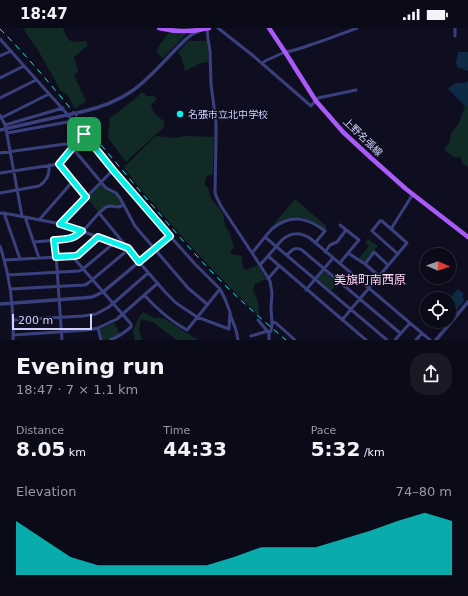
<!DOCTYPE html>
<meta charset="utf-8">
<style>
body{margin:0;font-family:"DejaVu Sans","Noto Sans JP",sans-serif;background:#191825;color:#f1f3f6;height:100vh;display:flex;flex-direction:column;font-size:15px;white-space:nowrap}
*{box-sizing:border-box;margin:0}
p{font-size:13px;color:#9a9aa2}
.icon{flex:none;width:22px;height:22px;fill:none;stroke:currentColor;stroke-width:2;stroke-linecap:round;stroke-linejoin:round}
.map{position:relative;height:312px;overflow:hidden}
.panel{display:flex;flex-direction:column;background:#0b0a18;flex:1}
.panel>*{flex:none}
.needle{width:26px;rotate:92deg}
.buttons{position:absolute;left:420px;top:220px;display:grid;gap:8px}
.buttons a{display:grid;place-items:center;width:36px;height:36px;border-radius:50%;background:#0b0a18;box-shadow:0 2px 6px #0003,0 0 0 1px #2b2b37;font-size:20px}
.scale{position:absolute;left:12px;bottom:10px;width:80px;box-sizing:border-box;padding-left:4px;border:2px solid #cfd0fd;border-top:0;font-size:11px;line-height:14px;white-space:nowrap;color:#cfd0fd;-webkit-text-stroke:3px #0f0e20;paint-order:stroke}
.pin{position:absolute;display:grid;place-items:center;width:34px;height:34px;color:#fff;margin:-17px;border-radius:8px;box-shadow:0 2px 6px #0006}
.round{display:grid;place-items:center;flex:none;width:42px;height:42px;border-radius:16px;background:#191825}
.head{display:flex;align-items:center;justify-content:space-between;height:68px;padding:0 16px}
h1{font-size:22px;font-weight:800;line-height:30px}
.metrics{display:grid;grid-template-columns:repeat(3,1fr);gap:6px;height:68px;padding:4px 16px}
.metrics div{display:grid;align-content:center}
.metrics b{font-size:20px;font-weight:800}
.metrics small{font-size:11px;font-weight:400}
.metrics p{font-size:11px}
.chart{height:112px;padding:8px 16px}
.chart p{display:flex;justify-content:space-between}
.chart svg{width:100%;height:72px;margin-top:4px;fill:#09f0ea;opacity:.7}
.status{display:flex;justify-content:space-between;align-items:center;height:28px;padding:0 20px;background:#0b0a18;direction:ltr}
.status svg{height:11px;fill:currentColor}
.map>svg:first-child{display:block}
.green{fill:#112a26}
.water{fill:#0e2a44}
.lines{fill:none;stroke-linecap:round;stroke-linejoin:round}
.stream{stroke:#0e2a44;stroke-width:1}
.minor{stroke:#3a407e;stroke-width:3}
.tertiary{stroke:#3a407e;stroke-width:3.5}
.primary{stroke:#aa5af9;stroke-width:4.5}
.rail{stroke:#09f0ea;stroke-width:1;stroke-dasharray:6 5;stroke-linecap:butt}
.tertiary-bridge{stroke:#3a407e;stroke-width:3.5}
.route-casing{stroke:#fff;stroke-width:8}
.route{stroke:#09f0ea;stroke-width:5}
.poi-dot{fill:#09f0ea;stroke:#0f0e20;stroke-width:1.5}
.labels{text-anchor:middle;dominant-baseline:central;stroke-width:3;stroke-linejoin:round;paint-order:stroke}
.poi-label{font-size:10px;fill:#cfd0fd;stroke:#0f0e20;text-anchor:start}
.street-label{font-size:10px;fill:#cfd0fd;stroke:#0f0e20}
.quarter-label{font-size:12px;fill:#fdd1f3;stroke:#0f0e20}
</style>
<div class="status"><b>18:47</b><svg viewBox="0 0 49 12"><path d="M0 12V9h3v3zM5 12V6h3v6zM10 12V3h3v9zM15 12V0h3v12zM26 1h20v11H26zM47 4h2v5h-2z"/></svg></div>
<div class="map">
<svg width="468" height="312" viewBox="0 0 468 312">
<rect width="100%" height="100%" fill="#0f0e20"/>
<path class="green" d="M23 0H63C68 16 71 14 86 13L88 17 74 29 78 44 74 47 86 73 75 81 67 66 61 63 39 24Z
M170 4 186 5V6L163 30 156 24 161 15Z
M188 13H207L209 34 201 35 185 43C183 36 183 30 178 24Z
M142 64 146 68H154L157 71 151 77C152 85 158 89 164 93V99L126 134 108 110 110 90 136 70Z
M465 78H468V139L462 135 461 130 454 129 444 122 449 115 451 106 459 95Z
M156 108 176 110 185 108 214 109 213 146 207 148 205 152V157L208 160 212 172 223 185 225 198 229 204 234 218 230 226 242 228C242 233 241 238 246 242L258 237 266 251 255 256 253 262C258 270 259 278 259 288 224 254 190 219 159 182 147 168 134 154 124 139Z
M99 157H102C109 165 116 164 122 176L121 177 116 178 107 177 98 184 87 170Z
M295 171 326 198V201H324C316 195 305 188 294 190 287 192 277 198 270 201Z
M368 211 378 218 365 233H363L359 230 369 218 365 215Z
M324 244H325L338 255 331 263 318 252V250Z
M143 284 155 290H163L198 312H177L154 295 149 293 141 291 139 303 142 312H135L133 302 139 289Z
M114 295 120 306 106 312H102L100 301Z"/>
<path class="water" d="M458 24H468V43L457 39 456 34Z
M468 53V78H465L448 61 455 55H464Z
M458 261 464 266 462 269 465 272 449 291V271Z"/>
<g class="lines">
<path class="stream" d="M134 304 136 312"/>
<path class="minor" d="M207 0 208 11 210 23 211 56 216 95V113L215 164 216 168 221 178 260 237 270 253 272 265 271 279 272 296 271 303 269 305V312
M218 0 251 26 311 78 318 70 356 62
M455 8V0
M0 11 68 87 113 142 170 208 195 236 220 261 225 271 230 284 229 301 197 289 176 275 166 265 139 234 99 185
M0 28 11 23
M262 36 265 33 285 24C293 23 302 20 310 17 326 12 341 6 357 0
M0 50 24 38
M0 70 36 52
M0 87 5 97 6 101 22 188
M1 90 49 66
M5 97 63 80
M7 105 73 93
M0 125 65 116 70 117 106 160 116 165 120 170 135 198 188 260 207 276
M59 136 86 169
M0 145 59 136 84 106
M0 165 39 158C47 153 50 146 49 137
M0 185 9 186 66 197 127 220
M4 185 20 231
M25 189 39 230
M39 192 73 153
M60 196 113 142
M340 197 359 212 348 225
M391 201 413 166
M83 203 99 185 106 179 110 178 118 179 124 177
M265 209 387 312
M55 212 62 312
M34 214 69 211 76 208 82 203
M0 218C10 248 14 280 13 312
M325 224 330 217 337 214 346 202
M252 225C259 217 265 208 272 201 291 185 308 190 325 203L315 215
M287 227C292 222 295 218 302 222L400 305
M72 228 131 296V299C124 305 118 309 110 312
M268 228 366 312
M5 232 75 228 78 227 98 209
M139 234 170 208
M340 235 348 225 365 236 379 248
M365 236 374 224 388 237
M260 237 282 212C291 204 301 204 311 211L430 312
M8 247 79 243 83 241 114 215
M268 251 279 238
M11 261 84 257 87 256 129 221
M306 262 333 230
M144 267C157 281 170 293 187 302L220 261
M230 286 236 302 238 312
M13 292 83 288 96 286 109 279 148 245
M258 292 268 304
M342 292 407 215 382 193H380L372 203 398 226
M272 294 276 295 295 312
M98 300 101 312
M13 307 88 302 98 300 117 291 158 255
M251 308 268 303
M395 312 410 295
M416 312 422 305"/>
<path class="tertiary" d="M81 84C99 80 116 74 132 63 151 50 168 28 185 12L191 7 199 3
M0 102 53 90
M0 276 82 270 92 269 103 264 139 234
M436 312 468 274"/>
<path class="primary" d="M159 0C175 4 192 4 209 0
M269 0 285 24 316 73 343 104 370 129 406 161 468 209"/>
<path class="rail" d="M0 1C36 37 68 78 101 117 137 159 172 202 210 242 234 267 260 290 286 312"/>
<path class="tertiary-bridge" d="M53 90 81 84"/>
</g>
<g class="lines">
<defs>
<path id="route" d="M84 106 113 142 170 208 139 234 128 220 98 209 78 227 75 228 56 229 54 212C66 211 73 212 82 203L60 196 86 169 59 136Z"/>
</defs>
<use href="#route" class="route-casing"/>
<use href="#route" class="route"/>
</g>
<circle class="poi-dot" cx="180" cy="86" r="4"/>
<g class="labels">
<g class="poi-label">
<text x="188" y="86">名張市立北中学校</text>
</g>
<g class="street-label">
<text transform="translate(363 109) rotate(44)">上野名張線</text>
</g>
<g class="quarter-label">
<text x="370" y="252">美旗町南西原</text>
</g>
</g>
</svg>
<div class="buttons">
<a><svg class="needle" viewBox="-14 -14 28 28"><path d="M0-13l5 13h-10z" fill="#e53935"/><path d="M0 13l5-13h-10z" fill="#9a9aa2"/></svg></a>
<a><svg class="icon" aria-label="locate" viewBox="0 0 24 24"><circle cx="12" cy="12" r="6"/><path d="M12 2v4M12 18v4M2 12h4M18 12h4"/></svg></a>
</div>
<div class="scale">200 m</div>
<div class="pin" style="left:84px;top:106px;background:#1e9e55"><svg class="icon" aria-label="arrive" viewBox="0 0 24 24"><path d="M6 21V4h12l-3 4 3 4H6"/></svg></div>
</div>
<section class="panel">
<div class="head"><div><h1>Evening run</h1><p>18:47 · 7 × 1.1 km</p></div><a class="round"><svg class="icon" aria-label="share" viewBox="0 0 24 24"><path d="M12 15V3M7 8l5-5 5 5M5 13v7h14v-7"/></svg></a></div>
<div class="metrics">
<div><p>Distance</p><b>8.05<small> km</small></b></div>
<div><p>Time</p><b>44:33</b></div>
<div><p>Pace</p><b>5:32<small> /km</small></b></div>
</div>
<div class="chart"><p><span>Elevation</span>74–80 m</p>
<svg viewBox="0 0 160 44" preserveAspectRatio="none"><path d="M0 44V11L10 22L20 33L30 38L40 38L50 38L60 38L70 38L80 33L90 27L100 27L110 27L120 22L130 17L140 11L150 6L160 11V44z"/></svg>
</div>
</section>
